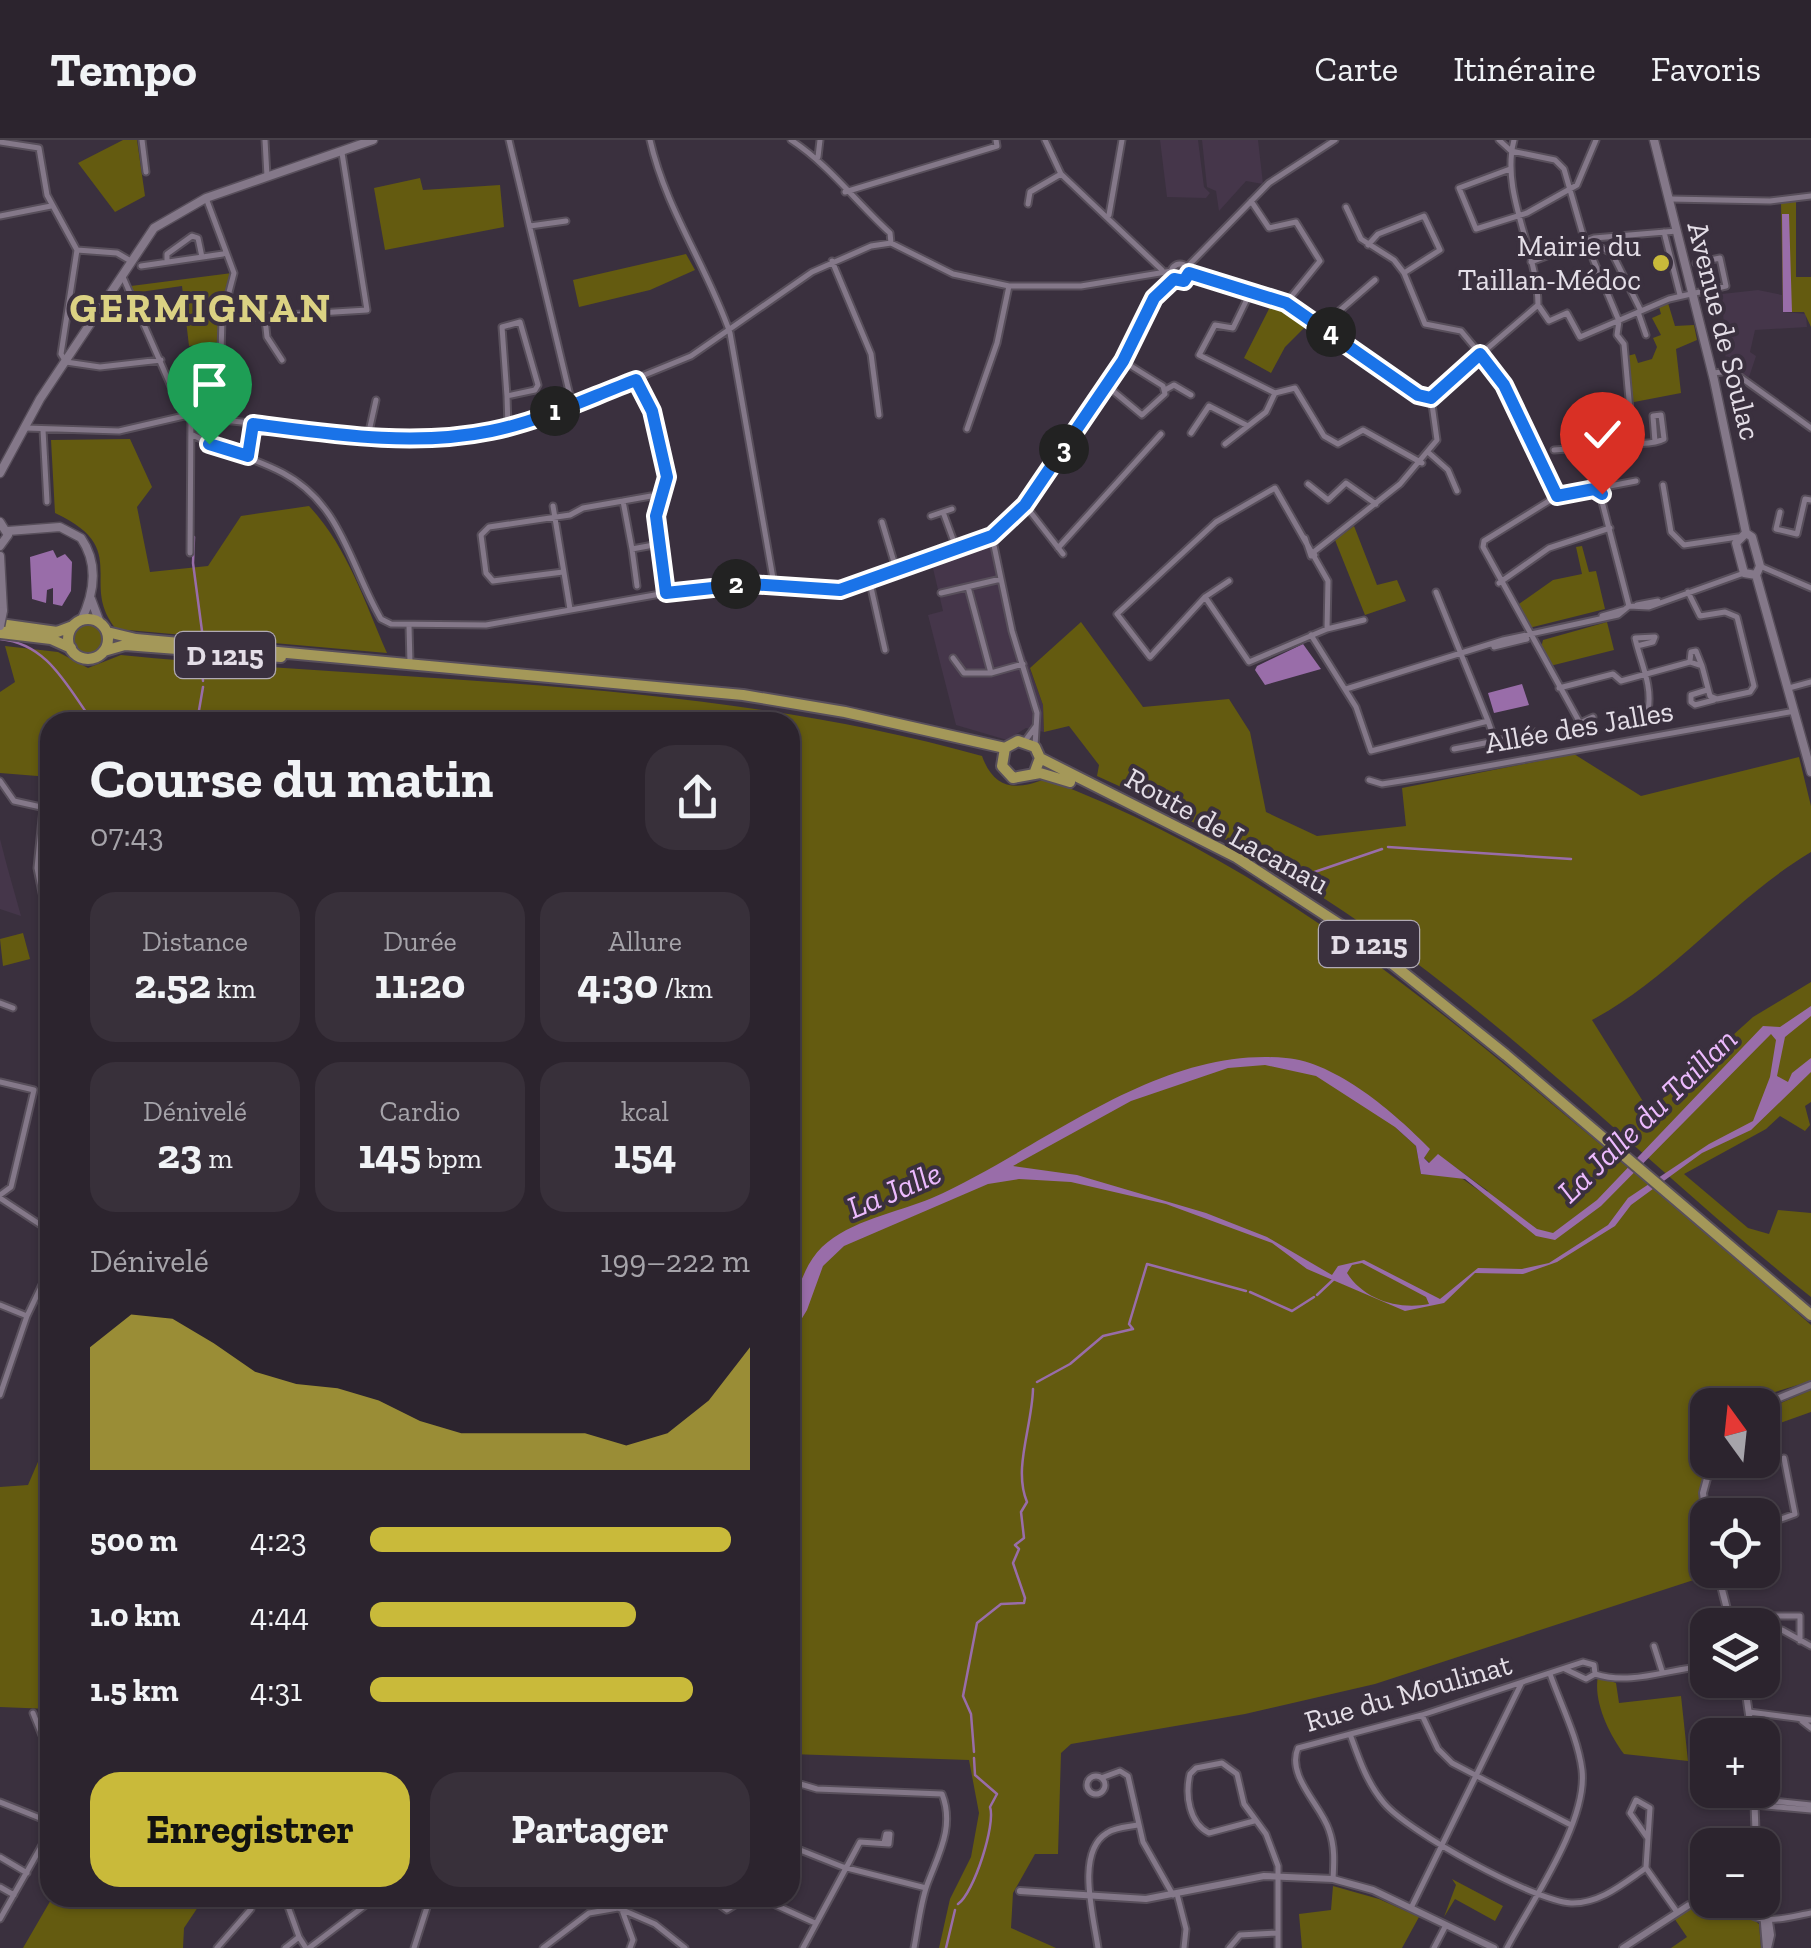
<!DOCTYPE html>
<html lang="fr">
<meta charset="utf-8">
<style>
body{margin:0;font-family:"Zilla Slab",serif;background:#38303a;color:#f1f3f6;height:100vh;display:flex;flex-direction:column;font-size:38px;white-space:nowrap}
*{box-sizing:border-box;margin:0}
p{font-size:32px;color:#a6a4aa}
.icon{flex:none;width:55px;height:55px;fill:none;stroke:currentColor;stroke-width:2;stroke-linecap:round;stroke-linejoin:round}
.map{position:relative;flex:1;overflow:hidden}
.details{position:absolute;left:40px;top:572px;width:760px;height:1195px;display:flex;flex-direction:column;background:#2c242e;border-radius:30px;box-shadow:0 2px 8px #0004,0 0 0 2px #48414a}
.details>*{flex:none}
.needle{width:65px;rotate:345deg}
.buttons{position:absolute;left:1690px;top:1248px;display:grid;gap:20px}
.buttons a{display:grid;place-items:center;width:90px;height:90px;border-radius:20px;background:#2c242e;box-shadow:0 2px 8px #0004,0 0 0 2px #48414a;font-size:50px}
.pin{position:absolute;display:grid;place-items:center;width:85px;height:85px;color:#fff;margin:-102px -42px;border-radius:50% 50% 50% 0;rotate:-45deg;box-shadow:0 0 10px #0007}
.pin .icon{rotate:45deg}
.km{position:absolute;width:50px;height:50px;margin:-25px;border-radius:50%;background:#222;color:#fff;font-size:28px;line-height:50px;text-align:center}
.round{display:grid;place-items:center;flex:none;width:105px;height:105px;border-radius:30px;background:#38303a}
.headline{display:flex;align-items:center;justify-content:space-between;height:170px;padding:0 50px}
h1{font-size:55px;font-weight:700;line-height:75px}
.metrics{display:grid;grid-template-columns:repeat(3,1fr);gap:15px;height:170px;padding:10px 50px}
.metrics div{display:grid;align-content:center;border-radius:25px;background:#38303a;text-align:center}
.metrics b{font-size:42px;font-weight:700}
.metrics small{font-size:28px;font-weight:400}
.metrics p{font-size:28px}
.chart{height:280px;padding:20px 50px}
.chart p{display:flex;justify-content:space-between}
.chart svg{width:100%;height:180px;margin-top:10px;fill:#c9ba3a;opacity:.7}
.button{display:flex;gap:20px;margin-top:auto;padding:20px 50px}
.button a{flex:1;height:115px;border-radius:30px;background:#c9ba3a;color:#111;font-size:40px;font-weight:700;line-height:115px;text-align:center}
.button a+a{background:#38303a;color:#f1f3f6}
ul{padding:0 50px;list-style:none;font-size:32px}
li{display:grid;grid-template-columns:160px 120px 1fr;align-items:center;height:75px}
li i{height:25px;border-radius:12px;background:#c9ba3a}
header{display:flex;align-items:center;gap:60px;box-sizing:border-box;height:140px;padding:0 50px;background:#2c242e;border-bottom:2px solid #48414a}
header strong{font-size:48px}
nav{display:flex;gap:55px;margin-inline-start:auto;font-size:35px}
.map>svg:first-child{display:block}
.built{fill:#45364a}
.green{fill:#645b10;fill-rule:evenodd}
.water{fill:#996da9;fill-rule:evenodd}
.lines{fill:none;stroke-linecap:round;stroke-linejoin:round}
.stream{stroke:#996da9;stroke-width:2.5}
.minor-casing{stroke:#584f5b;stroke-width:9}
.tertiary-casing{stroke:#584f5b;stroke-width:10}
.secondary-casing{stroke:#584f5b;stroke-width:11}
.primary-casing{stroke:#584f5b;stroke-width:14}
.minor{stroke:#847889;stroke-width:5}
.tertiary{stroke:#847889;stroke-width:6}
.secondary{stroke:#847889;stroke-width:8}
.primary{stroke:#a49859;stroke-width:10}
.secondary-bridge-casing{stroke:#584f5b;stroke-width:11;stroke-linecap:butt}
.secondary-bridge{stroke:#847889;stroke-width:8}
.route-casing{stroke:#fff;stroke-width:20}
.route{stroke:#1a73e8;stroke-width:12}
.poi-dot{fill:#c9ba3a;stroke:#3a303e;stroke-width:4}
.labels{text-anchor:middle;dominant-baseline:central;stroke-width:8;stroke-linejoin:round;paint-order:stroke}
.shield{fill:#3a303e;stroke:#b1aab4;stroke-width:2.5}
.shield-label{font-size:28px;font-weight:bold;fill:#e4dee7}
.poi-label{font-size:30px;fill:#e4dee7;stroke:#3a303e;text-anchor:end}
.street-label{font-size:30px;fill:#e4dee7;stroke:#3a303e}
.water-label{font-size:32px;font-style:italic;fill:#ecbafe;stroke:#3a303e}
.district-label{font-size:40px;font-weight:bold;letter-spacing:2.5px;fill:#dbd283;stroke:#3a303e}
</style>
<header>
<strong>Tempo</strong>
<nav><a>Carte</a><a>Itinéraire</a><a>Favoris</a></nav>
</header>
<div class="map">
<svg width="1811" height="1808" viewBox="0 0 1811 1808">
<rect width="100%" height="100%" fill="#3a303e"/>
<path class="built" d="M1160 0H1198L1204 47 1210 53 1206 58 1167 57Z
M1202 0H1258L1263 44 1246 41 1219 71 1216 51 1207 47Z
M1758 150 1782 155 1783 172 1806 174 1807 187 1755 190 1750 212 1756 216 1749 237 1726 225 1722 154Z
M994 399 1016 491 1043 565 1044 592 1026 588 1007 600 956 585 928 475 943 471 932 424Z
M0 699 7 726 21 776 0 769Z"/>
<path class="green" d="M123 0H137L145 56 115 72 78 23Z
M420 38 423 50 500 45 504 87 385 110 374 48Z
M1796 61V137H1811V187L1804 172H1783L1781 62Z
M686 114 695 130 650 150 579 167 573 140Z
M232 133 220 202 189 206 182 146 133 153 131 146Z
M1272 163 1310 182 1285 207 1271 233 1244 218Z
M1668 163 1675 186 1694 185 1697 200 1676 209 1681 253 1629 263 1627 216 1635 214 1638 223 1652 219 1657 207 1653 198 1661 195 1652 178 1661 174 1659 167Z
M130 299 152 347 137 367 150 432 208 426 241 376 309 366C347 406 365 463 387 513L116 489C78 443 133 409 55 373L51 300Z
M1354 386 1377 445 1397 440 1406 461 1365 475 1335 400Z
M1582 406 1589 432 1596 431 1605 469 1529 488 1516 466 1553 440 1582 434 1576 407Z
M1081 482 1143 567 1229 559 1250 592 1266 672 1317 696 1406 686 1402 648 1574 614 1641 656 1799 617 1811 666V712C1731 760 1674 836 1592 880L1649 971 1753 877 1811 842V962L1805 966 1810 985 1805 991 1780 976 1766 989 1684 1034 1748 1088 1769 1094 1778 1070 1811 1073V1157C1662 1038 1526 898 1368 788 1283 729 1192 678 1097 636L1099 625 1069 586 1044 592 1043 565 1030 528Z
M1607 482 1614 510 1550 526 1541 508 1543 500Z
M73 498a15 15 0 1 1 30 0a15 15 0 1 1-30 0Z
M5 506 58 512 88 528 121 515C409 543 703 538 982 616 994 649 1015 651 1045 639 1238 710 1396 833 1552 964 1639 1036 1726 1110 1811 1185V1241L1765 1255 1753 1265H1708C1707 1322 1693 1380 1709 1435L1375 1544 1245 1574 1071 1604 1061 1613 1058 1714H1035L1013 1753 1011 1788 1056 1808H939L950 1759 971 1717 979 1673 969 1620 790 1614V582H50V637L0 633V552L15 542ZM1396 988 1429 1009 1424 1018 1430 1023 1438 1015 1488 1051 1484 1054 1460 1037 1421 1034 1416 1006Z
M23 793 30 819 3 826 0 799Z
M1811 1250V1272L1763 1289 1762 1271Z
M50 1294V1569L0 1567V1347L28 1345Z
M1598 1536 1616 1543 1619 1563 1681 1556 1688 1621 1624 1614C1609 1594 1593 1561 1598 1536Z
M1452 1739 1503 1766 1495 1781 1455 1759 1444 1777 1456 1745Z
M1333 1746 1379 1759 1419 1777 1402 1808H1302L1299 1774 1331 1770Z
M52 1758H204L184 1788 183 1808H23Z
M1731 1762 1759 1784 1761 1808H1671L1687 1797 1674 1778 1692 1767Z"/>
<path class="water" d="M1782 74H1789L1792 172H1783Z
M53 410 57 418 65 414 72 422 71 451 62 466 53 464V448L47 450 46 463 32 459 30 417Z
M1303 504 1321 529 1265 545 1255 530 1257 526Z
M1522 544 1529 565 1494 573 1488 553Z
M1811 866V876L1785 897 1777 936 1788 942 1792 933 1811 918V932L1751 990 1702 1013 1631 1065 1615 1086 1557 1122 1523 1134 1475 1133 1444 1163 1405 1171 1307 1129 1272 1103 1166 1064 1071 1042 1019 1039 988 1044 844 1106 823 1126 807 1170 790 1198C790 1170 801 1127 822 1107 851 1080 896 1073 932 1058 1044 1008 1157 906 1286 918 1336 922 1395 973 1430 1009L1424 1018 1429 1023 1438 1014 1537 1089 1553 1093 1597 1060 1763 886 1780 887ZM1771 894 1776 900 1770 937 1753 981 1709 1004 1628 1058 1608 1085 1549 1123 1522 1129 1478 1128 1440 1159 1364 1120 1338 1126 1332 1135 1267 1097 1206 1073 1077 1035 1013 1026 1131 961 1228 928 1265 925 1316 936 1395 987 1416 1006 1421 1034 1465 1039 1536 1096 1555 1100 1601 1066ZM1362 1123 1426 1157 1429 1164C1399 1170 1364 1160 1347 1133L1352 1125Z"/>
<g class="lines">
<path class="stream" d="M194 397 193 423 202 491
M0 499C48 504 66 545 93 582
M202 528 203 541
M197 582 203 547
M1388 707 1571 719
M1297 738 1382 709
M1250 1152 1292 1171 1314 1157
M1317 1155 1334 1139
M1037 1242 1070 1224 1103 1196 1133 1189 1129 1184 1147 1124 1246 1151
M974 1612 971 1574 963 1556 977 1483 1001 1464 1024 1463 1025 1458 1013 1423 1019 1409 1015 1405 1024 1398 1021 1372 1027 1362C1013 1329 1032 1287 1033 1249
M958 1764C974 1753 996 1684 990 1667L997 1654 975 1635 974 1618
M946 1808 955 1770"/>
<defs>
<path id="minor" d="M142 0 146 32
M265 0 267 36
M509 0 572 264
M650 0C666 70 707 126 730 193L774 444
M791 0C828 24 857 63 890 93L891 103
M1045 0 1061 34 1162 130
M1499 0 1511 11 1555 20 1564 29 1583 95 1619 181 1617 195 1624 204 1633 304 1554 310
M1514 0C1500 53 1538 111 1538 165L1549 181 1567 173 1580 197 1669 159 1726 146 1720 118 1696 123
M0 2 39 8 47 55 77 110 117 113 129 120
M818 17 820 0
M1510 29 1459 48 1476 89 1527 73 1577 45 1596 0
M845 52 997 6 996 0
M206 58 234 133 222 179 219 278
M1670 59 1770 61 1811 56
M1251 61 1269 88 1296 82 1320 121 1286 163
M1028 64 1030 52 1061 34
M1346 67 1361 99 1394 120 1404 133 1425 184 1461 191 1486 221 1504 245 1557 356
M1109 75 1122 0
M0 76 51 66
M530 86 566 81
M1664 92 1680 155
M1589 102 1612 113 1641 171
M1368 105 1378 94 1424 76 1440 110 1404 133
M77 110 61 214 66 222 100 227 161 220
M167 120V114L192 96 198 98 202 117
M832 121 871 214 879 275
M1531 122 1594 98 1677 91
M1171 133a9 9 0 1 1 18 0a9 9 0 1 1-18 0Z
M141 126 223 114
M1187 127 1269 43 1335 0
M1189 133 1286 163 1417 255 1431 257 1538 165
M123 137 184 276
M1251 151 1233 188 1215 185 1199 215 1275 253
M1638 172 1646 195
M222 179 367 170 342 13
M265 179 267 197 282 220
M1322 186 1375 140
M1713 233 1732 231 1811 288
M636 240 652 271 667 337 656 376 665 453
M1106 245 1142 275 1165 254 1163 246 1123 221
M1165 250 1174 245 1191 255
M1275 253 1295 248 1324 296 1338 304 1363 290 1422 323
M507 256 502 187 520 182 538 245 535 250 507 256 508 287
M26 288 119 291 184 276 407 299 488 292 529 282 691 216 812 132 871 106 891 103 953 134 1009 146H1081L1172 131
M967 289 997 203 1009 146
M43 290 47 362
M1191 293 1209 266 1248 286 1266 272 1275 253
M191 294C220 310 253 317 283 333 342 364 350 426 381 479L391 484 486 485 711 445 840 450 992 396 1025 365 1123 221 1154 158 1174 139
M368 296 376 260
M1225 304 1248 286
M1633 304C1643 303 1655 304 1664 299L1661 275 1653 276 1655 302
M1429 313 1448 330 1457 351
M248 316 253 285
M1308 344 1328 360 1346 343 1376 364
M1663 345 1671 392 1684 405 1738 397
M1599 350 1629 466
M623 361 651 356 663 360
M1025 365 1063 414
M553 366 570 469
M943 372 957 410
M1780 372 1776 389 1797 394 1805 359 1811 360
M931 376 952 369
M882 382 897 432
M992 396 1012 491 1037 573 1035 606
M1305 398 1311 416 1315 415
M1058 408 1161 294
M1315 411 1400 344 1437 300 1431 257
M190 413 191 276
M1760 426 1811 448
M563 432 493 441 486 433 481 395 489 387 570 375 583 368 623 361 632 409
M870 443 885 510
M1499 443 1549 408 1610 388
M637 446 632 409 659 404
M968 447 991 533
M941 453 1001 439
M1205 457 1229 441
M1637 465 1658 461
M1602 476 1623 470
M409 486 410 523
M1327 489 1328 441 1275 348 1216 382 1117 474 1150 517 1205 457 1249 522 1327 489 1364 480
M1311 495 1356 567 1371 611 1488 581 1436 452
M1637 506 1653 502 1655 497 1635 498C1640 521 1653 546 1648 570
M1494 507 1527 499
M953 518 964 533H991L1023 524
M1690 521 1691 512 1696 511 1702 526
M1559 548 1613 534 1621 541 1690 522 1702 526 1710 556 1717 559 1750 552 1754 546 1737 477 1725 472 1700 476 1688 452
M1789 548 1811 542
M1346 549 1503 500 1618 475 1629 466 1649 467 1744 433
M1707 550 1691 555V562L1695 565 1714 560
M1593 577 1580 583 1483 407 1484 401 1557 356 1636 341
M1488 581 1495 601 1535 592
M1025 601 1036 586
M1454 609 1495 601
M1369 640 1382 644 1426 637 1795 571
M0 641 14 661 50 669
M43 669 37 728 50 792
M0 863 13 868
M0 942 34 950 11 1047 0 1055
M0 1058 50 1091
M0 1165 27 1176
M0 1255 27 1176 50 1128
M1762 1386 1795 1374 1784 1318
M1767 1488V1476H1800V1501
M1762 1489 1782 1490 1811 1506
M1654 1506 1662 1531
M1595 1534C1633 1546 1669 1528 1708 1526
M1749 1572 1811 1580
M33 1573 50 1615
M1422 1575 1438 1609 1452 1623 1571 1685
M1802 1581 1811 1588
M1350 1594C1359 1619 1367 1643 1384 1663 1408 1692 1534 1761 1571 1763 1600 1764 1624 1743 1646 1728L1677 1772
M1087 1645a9 9 0 1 1 18 0a9 9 0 1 1-18 0Z
M1101 1638 1120 1631 1128 1636 1143 1702 1173 1755
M790 1641 817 1649 942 1654C955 1687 938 1715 927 1745 920 1765 918 1788 914 1808
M1754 1659 1811 1665
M0 1662 50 1682
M1755 1665 1811 1670
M1254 1681 1209 1693C1189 1683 1185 1655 1190 1634L1196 1628 1222 1623 1237 1634 1244 1664 1266 1694 1278 1726V1808
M790 1706 843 1727 926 1748
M0 1717 27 1733
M1646 1727 1650 1668 1636 1660 1630 1673 1647 1697
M1333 1739C1334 1722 1335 1707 1329 1690 1321 1665 1286 1636 1298 1608L1422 1575 1583 1522 1594 1525 1595 1534 1586 1539 1565 1529
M0 1747 14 1755
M1177 1754 1186 1789 1184 1808
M285 1758 299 1797
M710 1758 727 1770 746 1758
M760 1758 815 1783
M1737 1760C1753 1790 1784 1778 1811 1773
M618 1768 655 1784 685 1808
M1411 1768 1521 1544
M622 1770 633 1800 630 1808
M0 1779 50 1691
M217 1808 251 1769
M285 1808 299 1797 306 1808
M309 1808 375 1758
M414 1808 430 1758
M543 1808 589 1773 618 1768V1758
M803 1808 860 1702 889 1704 890 1694H886L884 1703
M1098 1808C1094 1778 1075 1712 1107 1693 1116 1687 1128 1687 1138 1685
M1229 1808 1240 1795 1276 1793
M1434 1808 1446 1785
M1507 1808C1531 1762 1588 1682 1582 1630 1578 1598 1561 1565 1550 1534"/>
<path id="tertiary" d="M1762 1265 1811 1245
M1708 1393 1703 1353 1712 1320
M1717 1430 1731 1485
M1744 1540 1752 1595
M1754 1650 1756 1705
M1762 1735 1771 1795 1768 1808
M1020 1751 1146 1759 1264 1736 1333 1739 1373 1750 1494 1808
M1763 1771 1766 1808
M1623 1808 1689 1765 1708 1759"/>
<path id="secondary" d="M1654 0 1714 240 1746 393 1752 397 1760 426 1756 435 1811 632
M0 333 40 259 154 88 206 58 373 0
M0 382 8 395 0 406
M8 391 60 387 81 398C99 424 94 454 81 481
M1746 393 1736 403 1744 433 1756 435
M0 416 3 471
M91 459 100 483"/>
<path id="primary" d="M68 499a20 20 0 1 1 40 0a20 20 0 1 1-40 0Z
M0 484 57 492 73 486
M107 492 136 499 743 555 845 572 1005 608
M0 493 51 499 71 508
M104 511 125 505 281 517
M1040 618 1236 717 1359 797 1506 915 1811 1175
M1034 634 1040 618 1035 607 1018 601 1005 608 1002 626 1013 638 1040 633 1070 642"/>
</defs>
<use href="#minor" class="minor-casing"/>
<use href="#tertiary" class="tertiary-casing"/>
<use href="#secondary" class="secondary-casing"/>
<use href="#primary" class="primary-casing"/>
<use href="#minor" class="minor"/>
<use href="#tertiary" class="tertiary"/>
<use href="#secondary" class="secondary"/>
<use href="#primary" class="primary"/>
<defs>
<path id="secondary-bridge" d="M0 486 3 471"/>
</defs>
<use href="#secondary-bridge" class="secondary-bridge-casing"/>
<use href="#secondary-bridge" class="secondary-bridge"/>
</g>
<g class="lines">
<defs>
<path id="route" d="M209 304 248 316 253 284C331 294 413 307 491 291 541 281 588 258 636 240L652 271 667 337 656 376 666 453 750 444 840 450 992 396 1025 365 1123 221 1154 158 1174 139 1184 141 1189 133 1286 163 1418 255 1431 258 1480 214 1504 245 1557 356 1594 349 1602 354"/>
</defs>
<use href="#route" class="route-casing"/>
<use href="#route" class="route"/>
</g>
<circle class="poi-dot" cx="1661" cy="123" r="10"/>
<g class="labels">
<g class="shield">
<rect x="175" y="492" width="100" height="46" rx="8"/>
<rect x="1319" y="781" width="100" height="46" rx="8"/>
</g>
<g class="shield-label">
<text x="225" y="515">D 1215</text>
<text x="1369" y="804">D 1215</text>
</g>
<g class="poi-label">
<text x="1641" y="106">Mairie du<tspan x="1641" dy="34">Taillan-Médoc</tspan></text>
</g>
<g class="street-label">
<text transform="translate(1724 191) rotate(76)">Avenue de Soulac</text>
<text transform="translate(1579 587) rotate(-10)">Allée des Jalles</text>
<text transform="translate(1227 691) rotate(29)">Route de Lacanau</text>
<text transform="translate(1408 1553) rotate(-16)">Rue du Moulinat</text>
</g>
<g class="water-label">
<text transform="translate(1647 975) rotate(-44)">La Jalle du Taillan</text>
<text transform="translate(894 1050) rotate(-23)">La Jalle</text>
</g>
<g class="district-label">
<text x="201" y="168">GERMIGNAN</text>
</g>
</g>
</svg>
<div class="buttons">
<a><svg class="needle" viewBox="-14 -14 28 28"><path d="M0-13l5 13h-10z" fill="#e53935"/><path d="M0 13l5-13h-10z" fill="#a6a4aa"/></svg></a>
<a><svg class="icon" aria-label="locate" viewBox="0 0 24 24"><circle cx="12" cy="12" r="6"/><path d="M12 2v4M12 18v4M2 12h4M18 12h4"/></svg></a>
<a><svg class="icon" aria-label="layers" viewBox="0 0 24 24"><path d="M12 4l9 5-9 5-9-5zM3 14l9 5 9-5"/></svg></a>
<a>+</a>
<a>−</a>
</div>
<div class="pin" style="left:209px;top:304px;background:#1e9e55"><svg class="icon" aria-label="arrive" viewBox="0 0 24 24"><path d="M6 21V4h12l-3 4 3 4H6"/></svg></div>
<div class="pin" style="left:1602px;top:354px;background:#d93025"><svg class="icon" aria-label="check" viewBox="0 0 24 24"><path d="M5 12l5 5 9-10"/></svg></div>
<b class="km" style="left:555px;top:271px">1</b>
<b class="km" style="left:736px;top:444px">2</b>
<b class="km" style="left:1064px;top:309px">3</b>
<b class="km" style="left:1331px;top:192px">4</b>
<section class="details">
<div class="headline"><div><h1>Course du matin</h1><p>07:43</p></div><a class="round"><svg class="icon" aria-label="share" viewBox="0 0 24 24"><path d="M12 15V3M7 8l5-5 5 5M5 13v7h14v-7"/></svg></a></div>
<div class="metrics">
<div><p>Distance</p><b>2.52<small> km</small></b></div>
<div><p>Durée</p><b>11:20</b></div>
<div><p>Allure</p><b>4:30<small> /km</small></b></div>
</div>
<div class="metrics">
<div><p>Dénivelé</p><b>23<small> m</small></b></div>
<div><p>Cardio</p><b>145<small> bpm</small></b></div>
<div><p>kcal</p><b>154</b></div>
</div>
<div class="chart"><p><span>Dénivelé</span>199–222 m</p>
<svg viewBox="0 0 160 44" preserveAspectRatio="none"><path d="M0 44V14L10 6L20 7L30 13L40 20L50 23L60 24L70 27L80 32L90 35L100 35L110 35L120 35L130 38L140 35L150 27L160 14V44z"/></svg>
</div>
<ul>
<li><b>500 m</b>4:23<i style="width:95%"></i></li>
<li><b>1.0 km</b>4:44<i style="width:70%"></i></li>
<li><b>1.5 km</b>4:31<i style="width:85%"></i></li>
</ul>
<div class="button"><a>Enregistrer</a><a>Partager</a></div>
</section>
</div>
